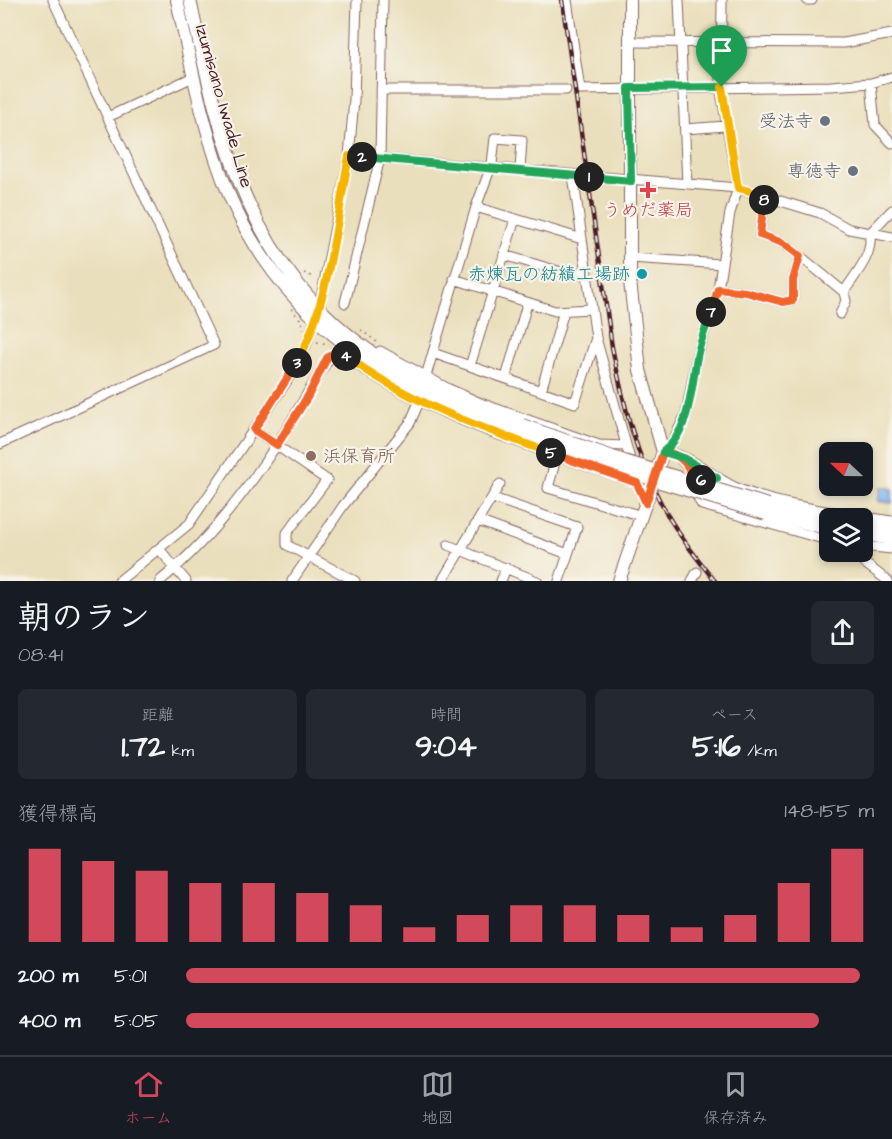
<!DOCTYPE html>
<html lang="ja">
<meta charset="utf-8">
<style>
body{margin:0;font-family:"Architects Daughter","Klee One",sans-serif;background:#242831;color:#f1f3f6;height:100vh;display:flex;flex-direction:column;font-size:22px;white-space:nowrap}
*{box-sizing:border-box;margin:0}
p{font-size:20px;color:#9ea1a6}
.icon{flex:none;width:33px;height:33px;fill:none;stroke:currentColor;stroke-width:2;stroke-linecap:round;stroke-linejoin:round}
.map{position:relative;height:581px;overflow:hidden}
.details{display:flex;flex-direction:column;background:#171b24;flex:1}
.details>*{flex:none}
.needle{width:39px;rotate:292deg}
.tools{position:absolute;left:819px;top:442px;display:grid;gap:12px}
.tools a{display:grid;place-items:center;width:54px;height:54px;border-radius:9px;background:#171b24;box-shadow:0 3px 9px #0003;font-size:30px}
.pin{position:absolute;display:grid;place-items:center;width:51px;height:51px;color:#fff;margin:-62px -26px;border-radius:50% 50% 50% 0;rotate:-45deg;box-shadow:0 0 6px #0007}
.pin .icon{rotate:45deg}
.km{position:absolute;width:30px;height:30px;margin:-15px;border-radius:50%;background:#222;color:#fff;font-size:16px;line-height:30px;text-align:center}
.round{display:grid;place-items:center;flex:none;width:63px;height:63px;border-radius:9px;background:#242831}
.headline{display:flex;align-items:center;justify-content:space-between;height:102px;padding:0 18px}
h1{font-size:33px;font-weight:700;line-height:45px}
.metrics{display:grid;grid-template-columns:repeat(3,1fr);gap:9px;height:102px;padding:6px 18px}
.metrics div{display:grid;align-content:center;border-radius:9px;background:#242831;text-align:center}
.metrics b{font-size:30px;font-weight:700}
.metrics small{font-size:16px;font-weight:400}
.metrics p{font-size:16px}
.chart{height:168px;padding:12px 18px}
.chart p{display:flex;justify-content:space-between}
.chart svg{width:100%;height:108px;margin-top:6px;stroke:#d1495b;stroke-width:6}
ul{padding:0 18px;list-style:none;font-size:20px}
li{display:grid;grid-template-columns:96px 72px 1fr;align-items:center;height:45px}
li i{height:15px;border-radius:8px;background:#d1495b}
.tabs{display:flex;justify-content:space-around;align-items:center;height:84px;border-top:2px solid #363941;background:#171b24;font-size:16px;color:#9ea1a6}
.tabs a{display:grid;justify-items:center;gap:3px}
.tabs .active{color:#d1495b}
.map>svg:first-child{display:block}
.water{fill:#84b9f2;stroke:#676c8e;stroke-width:1.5}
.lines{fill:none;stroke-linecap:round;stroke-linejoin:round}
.minor-casing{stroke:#82625e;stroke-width:11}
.major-casing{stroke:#82625e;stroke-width:14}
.path{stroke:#82625e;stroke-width:1.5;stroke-dasharray:1.5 4.5;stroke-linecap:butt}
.minor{stroke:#fff;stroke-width:9}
.major{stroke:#fff;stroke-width:12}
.rail-casing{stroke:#4a1f2b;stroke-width:4.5}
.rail{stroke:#f7f3e8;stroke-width:2;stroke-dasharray:7;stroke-linecap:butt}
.major-bridge-casing{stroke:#82625e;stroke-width:14;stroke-linecap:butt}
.major-bridge{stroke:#fff;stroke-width:12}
.split-1-casing{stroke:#fff;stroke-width:12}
.split-2-casing{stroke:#fff;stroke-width:12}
.split-3-casing{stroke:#fff;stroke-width:12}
.split-4-casing{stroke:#fff;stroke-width:12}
.split-5-casing{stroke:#fff;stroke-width:12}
.split-6-casing{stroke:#fff;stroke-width:12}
.split-7-casing{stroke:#fff;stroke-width:12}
.split-8-casing{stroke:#fff;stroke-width:12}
.split-9-casing{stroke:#fff;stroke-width:12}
.split-1{stroke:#22a559;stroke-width:8}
.split-2{stroke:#22a559;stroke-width:8}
.split-3{stroke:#f5b400;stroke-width:8}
.split-4{stroke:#f0652b;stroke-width:8}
.split-5{stroke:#f5b400;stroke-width:8}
.split-6{stroke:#f0652b;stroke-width:8}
.split-7{stroke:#22a559;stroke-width:8}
.split-8{stroke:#f0652b;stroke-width:8}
.split-9{stroke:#f5b400;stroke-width:8}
.worship-dot{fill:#6b7280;stroke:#f7f3e8;stroke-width:2}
.health-dot{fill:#e0444e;stroke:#f7f3e8;stroke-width:2}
.culture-dot{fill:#0f9aa8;stroke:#f7f3e8;stroke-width:2}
.education-dot{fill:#8d6e63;stroke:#f7f3e8;stroke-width:2}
.labels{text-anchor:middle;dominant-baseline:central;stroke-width:4.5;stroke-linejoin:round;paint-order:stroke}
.street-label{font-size:18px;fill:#4a1f2b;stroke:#f7f3e8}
.worship-label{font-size:18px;fill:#5b616d;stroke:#f7f3e8;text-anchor:end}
.health-label{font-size:18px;fill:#be3a42;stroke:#f7f3e8}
.culture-label{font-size:18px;fill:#0d838f;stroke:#f7f3e8;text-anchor:end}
.education-label{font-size:18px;fill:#785e54;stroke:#f7f3e8;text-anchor:start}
</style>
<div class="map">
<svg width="892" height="581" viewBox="0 0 892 581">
<rect width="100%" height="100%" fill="#f7f3e8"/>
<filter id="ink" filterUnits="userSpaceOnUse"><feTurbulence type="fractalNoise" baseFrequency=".0167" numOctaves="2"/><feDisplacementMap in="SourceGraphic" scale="12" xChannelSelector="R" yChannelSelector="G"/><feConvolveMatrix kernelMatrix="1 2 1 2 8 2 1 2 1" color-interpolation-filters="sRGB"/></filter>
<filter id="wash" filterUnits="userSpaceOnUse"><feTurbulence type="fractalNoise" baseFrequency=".008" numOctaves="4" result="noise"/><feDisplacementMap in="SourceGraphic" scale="24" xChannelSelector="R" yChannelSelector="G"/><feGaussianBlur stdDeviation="1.35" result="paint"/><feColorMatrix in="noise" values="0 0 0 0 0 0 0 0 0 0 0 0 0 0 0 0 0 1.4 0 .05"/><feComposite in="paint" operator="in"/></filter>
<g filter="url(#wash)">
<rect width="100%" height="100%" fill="#eadfbc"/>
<path class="water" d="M881 487 892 489V503L878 501Z"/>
</g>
<g filter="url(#ink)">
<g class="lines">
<defs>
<path id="minor" d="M567 0 580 90 831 86 871 83 892 77
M679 0 687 184
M807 0H812
M630 42 844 43 892 34
M871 83 875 125 892 143
M381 90H566
M108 117 193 77
M685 129 726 126
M349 156 738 188 820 213 849 229 892 237
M573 175 596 338 632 466
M765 195 760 235 783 243 800 256
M476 207 582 239
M504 255 515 219
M630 258 722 264
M454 279 555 311 591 309
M718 289 746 292 783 302 793 300V280L800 256 844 292 846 301 840 314
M844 292C854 276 875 253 869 234L892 210
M345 303 380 158 383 0
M380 351 447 388 483 404 599 445 625 446
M433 353 575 403 596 338
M470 366 504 255 568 274 587 272
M426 376 476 207 492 164 495 138 522 140 520 170
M506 378 527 304
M541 391 564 311
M254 430 327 480 287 533V545L355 581
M0 444 214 345 53 0
M663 452 671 445 686 414 697 356 718 289 730 213 738 188 721 92 722 0
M663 452C691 453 715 480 741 490 788 508 843 513 892 521
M557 455 548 488 642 516
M682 461C696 473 691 491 702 505L830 541
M493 498 577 527 559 581
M478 521 568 554
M448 545 537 581
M862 546 892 549
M160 550 186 581
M850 552 888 581
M119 581 189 524 287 381 306 346 319 308 349 156 354 100 357 0
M160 581C210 540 250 487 284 433 295 417 324 361 335 352L342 354C429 418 536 448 637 483
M292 581 343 506 410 423 419 402
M442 581 500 484
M501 581 506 568
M692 581 697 572"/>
<path id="major" d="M177 0C191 65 204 135 230 197 286 326 392 387 519 433
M190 0C226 171 259 298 425 385 455 402 489 413 522 425
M768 505 830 519
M766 514 830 529
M862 525 892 529
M862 534 892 539
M619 581 663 452 640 370 630 281V0"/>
</defs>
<use href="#minor" class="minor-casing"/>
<use href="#major" class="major-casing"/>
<path class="path" d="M304 273 311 276
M291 309 302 321 303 329
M361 330 378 343
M317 342 329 344"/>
<use href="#minor" class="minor"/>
<use href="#major" class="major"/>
<defs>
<path id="rail" d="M562 0 612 347C623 401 636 457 662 505 676 532 696 557 715 581"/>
</defs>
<use href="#rail" class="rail-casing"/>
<use href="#rail" class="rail"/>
<defs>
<path id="major-bridge" d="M522 425 624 461 768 505
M519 433 657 481 766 514"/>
</defs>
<use href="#major-bridge" class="major-bridge-casing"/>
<use href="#major-bridge" class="major-bridge"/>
</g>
</g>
<g class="lines" filter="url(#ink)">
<defs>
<path id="split-1" d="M589 177 631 181 629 88 722 87"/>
<path id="split-2" d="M362 157 589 177"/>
<path id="split-3" d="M297 363C329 303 336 223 349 156L362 157"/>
<path id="split-4" d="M297 363 254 430 277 445 308 396 327 358 335 352 346 356"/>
<path id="split-5" d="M346 356C408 402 479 427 551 453"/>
<path id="split-6" d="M551 453 637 483 646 503 663 452C683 453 690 468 695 485L701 480"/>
<path id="split-7" d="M701 480 717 478 684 458 663 452C690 432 691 388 697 357 700 342 706 327 711 312"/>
<path id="split-8" d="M711 312 718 289 746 292 783 302 793 300V280L800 256 783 243 760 235 764 200"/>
<path id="split-9" d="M722 87 738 188 765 195 764 200"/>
</defs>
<use href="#split-1" class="split-1-casing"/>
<use href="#split-2" class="split-2-casing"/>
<use href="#split-3" class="split-3-casing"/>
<use href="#split-4" class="split-4-casing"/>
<use href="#split-5" class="split-5-casing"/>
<use href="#split-6" class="split-6-casing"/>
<use href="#split-7" class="split-7-casing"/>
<use href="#split-8" class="split-8-casing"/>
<use href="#split-9" class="split-9-casing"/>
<use href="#split-1" class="split-1"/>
<use href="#split-2" class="split-2"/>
<use href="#split-3" class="split-3"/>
<use href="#split-4" class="split-4"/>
<use href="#split-5" class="split-5"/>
<use href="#split-6" class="split-6"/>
<use href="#split-7" class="split-7"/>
<use href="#split-8" class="split-8"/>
<use href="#split-9" class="split-9"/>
</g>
<g class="worship-dot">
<circle cx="825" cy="121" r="6"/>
<circle cx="853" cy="171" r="6"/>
</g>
<path class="health-dot" d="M645 181h6v6h6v6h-6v6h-6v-6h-6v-6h6z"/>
<circle class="culture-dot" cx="642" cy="274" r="6"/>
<circle class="education-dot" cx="311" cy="456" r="6"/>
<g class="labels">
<g class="street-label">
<text transform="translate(224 106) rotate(74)">Izumisano Iwade Line</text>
</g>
<g class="worship-label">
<text x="813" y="121">受法寺</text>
<text x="841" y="171">専徳寺</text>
</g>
<g class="health-label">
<text x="648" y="210">うめだ薬局</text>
</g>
<g class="culture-label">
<text x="630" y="274">赤煉瓦の紡績工場跡</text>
</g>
<g class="education-label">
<text x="323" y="456">浜保育所</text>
</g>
</g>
</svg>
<div class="tools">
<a><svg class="needle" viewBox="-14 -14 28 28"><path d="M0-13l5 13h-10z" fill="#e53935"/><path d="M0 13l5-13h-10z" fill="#9ea1a6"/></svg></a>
<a><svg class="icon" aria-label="layers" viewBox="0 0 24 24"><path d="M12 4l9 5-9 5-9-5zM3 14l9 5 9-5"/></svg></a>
</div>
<div class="pin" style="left:722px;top:87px;background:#1e9e55"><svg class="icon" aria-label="arrive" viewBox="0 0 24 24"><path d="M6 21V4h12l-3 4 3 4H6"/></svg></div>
<b class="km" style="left:589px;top:177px">1</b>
<b class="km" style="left:362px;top:157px">2</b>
<b class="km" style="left:297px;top:363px">3</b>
<b class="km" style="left:346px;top:356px">4</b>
<b class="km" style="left:551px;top:453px">5</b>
<b class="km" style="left:701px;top:480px">6</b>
<b class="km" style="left:711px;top:312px">7</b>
<b class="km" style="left:764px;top:200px">8</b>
</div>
<section class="details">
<div class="headline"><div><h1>朝のラン</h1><p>08:41</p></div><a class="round"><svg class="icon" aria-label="share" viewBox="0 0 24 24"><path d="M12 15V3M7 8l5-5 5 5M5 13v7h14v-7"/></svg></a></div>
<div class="metrics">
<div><p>距離</p><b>1.72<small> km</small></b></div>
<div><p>時間</p><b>9:04</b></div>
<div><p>ペース</p><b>5:16<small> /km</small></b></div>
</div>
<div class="chart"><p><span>獲得標高</span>148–155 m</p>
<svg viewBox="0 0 160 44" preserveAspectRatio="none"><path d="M5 44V6M15 44V11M25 44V15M35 44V20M45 44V20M55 44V24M65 44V29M75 44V38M85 44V33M95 44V29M105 44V29M115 44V33M125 44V38M135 44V33M145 44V20M155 44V6"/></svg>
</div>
<ul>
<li><b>200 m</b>5:01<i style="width:98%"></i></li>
<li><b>400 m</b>5:05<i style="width:92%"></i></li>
</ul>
</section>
<nav class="tabs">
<a class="active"><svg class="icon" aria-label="home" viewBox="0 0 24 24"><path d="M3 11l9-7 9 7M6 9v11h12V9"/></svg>ホーム</a>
<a><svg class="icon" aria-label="map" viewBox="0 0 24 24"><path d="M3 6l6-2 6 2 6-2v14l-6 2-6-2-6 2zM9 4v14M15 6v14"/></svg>地図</a>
<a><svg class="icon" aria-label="saved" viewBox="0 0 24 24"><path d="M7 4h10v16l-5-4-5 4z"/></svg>保存済み</a>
</nav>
